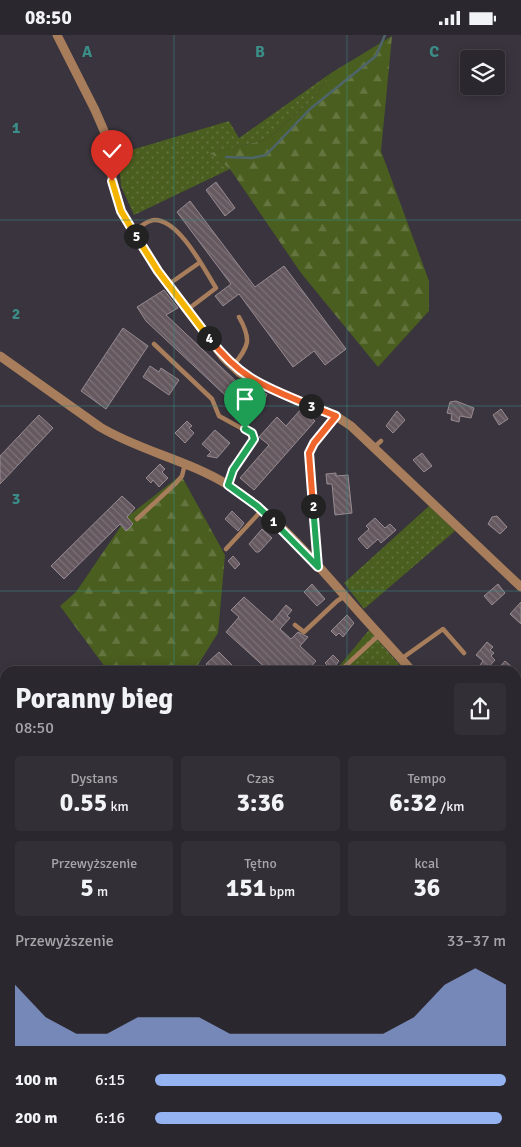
<!DOCTYPE html>
<html lang="pl">
<meta charset="utf-8">
<style>
body{margin:0;font-family:Signika,sans-serif;background:#332f36;color:#f1f3f6;height:100vh;display:flex;flex-direction:column;font-size:19px;white-space:nowrap}
*{box-sizing:border-box;margin:0}
p{font-size:16px;color:#a6a5aa}
.icon{flex:none;width:28px;height:28px;fill:none;stroke:currentColor;stroke-width:2;stroke-linecap:round;stroke-linejoin:round}
.map{position:relative;flex:1;overflow:hidden}
.sheet{position:absolute;left:0px;top:631px;width:521px;height:481px;display:flex;flex-direction:column;background:#2b272e;border-radius:15px 15px 0 0;box-shadow:0 2px 12px #0003,0 0 0 1px #47444a}
.sheet>*{flex:none}
.buttons{position:absolute;left:460px;top:15px;display:grid;gap:10px}
.buttons a{display:grid;place-items:center;width:45px;height:45px;border-radius:5px;background:#2b272e;box-shadow:0 2px 12px #0003,0 0 0 1px #47444a;font-size:25px}
.pin{position:absolute;display:grid;place-items:center;width:42px;height:42px;color:#fff;margin:-51px -21px;border-radius:50% 50% 50% 0;rotate:-45deg;box-shadow:0 0 5px #0007}
.pin .icon{rotate:45deg}
.km{position:absolute;width:25px;height:25px;margin:-12px;border-radius:50%;background:#222;color:#fff;font-size:14px;line-height:25px;text-align:center}
.round{display:grid;place-items:center;flex:none;width:52px;height:52px;border-radius:5px;background:#332f36}
.summary{display:flex;align-items:center;justify-content:space-between;height:85px;padding:0 15px}
h1{font-size:28px;font-weight:700;line-height:38px}
.stats{display:grid;grid-template-columns:repeat(3,1fr);gap:8px;height:85px;padding:5px 15px}
.stats div{display:grid;align-content:center;border-radius:5px;background:#332f36;text-align:center}
.stats b{font-size:25px;font-weight:700}
.stats small{font-size:14px;font-weight:400}
.stats p{font-size:14px}
.chart{height:140px;padding:10px 15px}
.chart p{display:flex;justify-content:space-between}
.chart svg{width:100%;height:90px;margin-top:5px;fill:#95b2f1;opacity:.7}
ul{padding:0 15px;list-style:none;font-size:16px}
li{display:grid;grid-template-columns:80px 60px 1fr;align-items:center;height:38px}
li i{height:12px;border-radius:6px;background:#95b2f1}
.status{display:flex;justify-content:space-between;align-items:center;height:35px;padding:0 25px;background:#2b272e;direction:ltr}
.status svg{height:14px;fill:currentColor}
.map>svg:first-child{display:block}
.grass{fill:url(#grass-dots)}
.forest{fill:url(#forest-firs)}
.lines{fill:none;stroke-linecap:round;stroke-linejoin:round}
.stream{stroke:#4e656a;stroke-width:2.5}
.building{fill:url(#building-back-hatch);stroke:#978b91}
.path{stroke:#8c8890;stroke-width:1;stroke-dasharray:4 4;stroke-linecap:butt}
.service{stroke:#a77d5b;stroke-width:4.5}
.minor{stroke:#a77d5b;stroke-width:9}
.split-1-casing{stroke:#fff;stroke-width:10}
.split-2-casing{stroke:#fff;stroke-width:10}
.split-3-casing{stroke:#fff;stroke-width:10}
.split-4-casing{stroke:#fff;stroke-width:10}
.split-5-casing{stroke:#fff;stroke-width:10}
.split-6-casing{stroke:#fff;stroke-width:10}
.split-1{stroke:#22a559;stroke-width:6}
.split-2{stroke:#22a559;stroke-width:6}
.split-3{stroke:#f0652b;stroke-width:6}
.split-4{stroke:#f0652b;stroke-width:6}
.split-5{stroke:#f5b400;stroke-width:6}
.split-6{stroke:#f5b400;stroke-width:6}
.grid{fill:none;stroke:#3b8d88;stroke-width:1;stroke-opacity:0.55}
.grid-label{font-size:16px;text-anchor:middle;font-weight:bold;fill:#3b8d88;stroke:#39343d;stroke-width:4;stroke-linejoin:round;paint-order:stroke}
</style>
<div class="status"><b>08:50</b><svg viewBox="0 0 49 12"><path d="M0 12V9h3v3zM5 12V6h3v6zM10 12V3h3v9zM15 12V0h3v12zM26 1h20v11H26zM47 4h2v5h-2z"/></svg></div>
<div class="map">
<svg width="521" height="1112" viewBox="0 0 521 1112">
<defs>
<pattern id="grass-dots" width="8" height="8" patternUnits="userSpaceOnUse" patternTransform="scale(1.25)"><rect width="8" height="8" fill="#4a5e1f"/><path d="M2 2h.1M6 6h.1" fill="none" stroke="#647540" stroke-width="1.8" stroke-linecap="round"/></pattern>
<pattern id="forest-firs" width="22" height="20" patternUnits="userSpaceOnUse" patternTransform="scale(1.25)"><rect width="22" height="20" fill="#4a5e1f"/><path d="M5 1l3.5 6h-7zM16 11l3.5 6h-7z" fill="#647540"/></pattern>
<pattern id="building-back-hatch" width="6" height="6" patternUnits="userSpaceOnUse" patternTransform="scale(1.25)"><rect width="6" height="6" fill="#65595f"/><path d="M-1 5l2 2M0 0l6 6M5-1l2 2" fill="none" stroke="#7b7176"/></pattern>
</defs>
<rect width="100%" height="100%" fill="#39343d"/>
<path class="grass" d="M331 38 312 65 266 105 211 118 230 134 134 180 121 151 118 119 229 86 239 103Z
M429 471 455 496 364 574 344 548Z
M369 595 405 636H335Z
M0 644 5 649V735L0 763Z
M516 802 521 805V893L516 892Z"/>
<path class="forest" d="M392 1 381 116 429 246V276L378 332 301 238 230 134 210 118 266 105 312 65 331 38Z
M181 440 225 520 218 598 194 636H108L60 571 76 557 127 482Z
M5 735V1108H139L137 1112H0V763Z
M516 958 521 962V1112H154L156 1108H516Z"/>
<g class="lines">
<path class="stream" d="M226 122 252 123 266 120 310 74 376 21 385 0
M516 967 521 968"/>
</g>
<path class="building" d="M216 147 235 173 225 181 206 155Z
M190 166 255 252 284 231 346 314 325 330 314 316 293 332 239 259 223 271 215 261 231 249 177 177Z
M164 255 178 273 166 280 238 348 226 361 146 286 137 272Z
M123 293 148 311 106 374 81 356Z
M150 331 159 337 161 333 179 345 169 360 143 342Z
M259 356 267 359 264 367 256 364Z
M244 366 254 370 250 383 240 380Z
M456 366 474 373 471 383 460 381 459 387 451 385 452 379 447 378 450 367Z
M302 373 315 386 254 455 240 443 269 410 259 402 277 382 286 391Z
M501 374 508 384 499 390 493 380Z
M397 376 405 385 393 398 386 391Z
M39 380 53 393 0 449V421Z
M187 386 192 391 189 393 194 398 185 408 175 398Z
M215 395 230 408 217 423 207 421 211 417 202 409Z
M422 418 432 431 424 437 413 425Z
M160 429 165 434 162 437 168 443 159 452 153 445 151 448 146 443Z
M336 438V441L348 440 352 478 335 480 332 449H327L326 439Z
M122 461 135 473 127 482 133 489 126 496 120 489 64 544 51 531Z
M232 476 244 488 238 496 225 484Z
M497 481 507 492 500 499 488 489 492 482Z
M375 483 385 493 390 489 396 495 381 508 378 504 367 514 358 504 369 494 366 491Z
M262 494 272 503 259 517H256L249 509Z
M233 521 240 529 235 534 228 526Z
M312 549 325 564 317 571 304 557Z
M498 549 505 558 492 570 484 561Z
M244 562 272 587 286 570 292 575 287 581 290 583 280 594 291 604 298 597 308 602 300 611 316 626 307 636H269L226 597 239 582 231 575Z
M521 567V589L510 579Z
M347 580 354 588 343 602 339 598 336 601 331 596Z
M487 607 493 612 490 615 494 618 491 621 495 625 486 635 480 630 483 626 476 620Z
M219 617 238 636H213L206 629Z
M333 620 339 626 332 635 325 628Z
M505 626 512 632 508 636H496Z"/>
<g class="lines">
<path class="path" d="M0 800 5 801
M0 853 5 845
M516 996 521 998
M516 1051 521 1048
M516 1069H521
M205 1108 208 1112
M71 1112 72 1108
M432 1112 438 1108"/>
<path class="service" d="M133 196C139 193 148 185 154 185 179 184 204 234 216 253L187 275
M169 249 199 228
M154 309 212 364 219 381 252 399 254 404 233 435 228 450
M233 331C249 311 252 305 239 282
M373 413 381 406
M137 484 176 448 182 441 185 429
M226 514 262 475
M318 528 309 418 314 408 336 381
M295 590 304 597 337 566 345 561
M401 624 443 594 464 618
M340 636 379 600
M519 757 521 755"/>
<path class="minor" d="M57 0 95 75 108 105 109 130 121 177 158 236 187 275 224 323 240 338 262 350 336 381 351 391 521 552
M0 321 100 392C140 416 188 425 228 450 276 480 314 526 351 568 371 591 392 613 412 636
M516 729 521 732
M521 891V892"/>
</g>
<g class="lines">
<defs>
<path id="split-1" d="M245 394 252 398 254 404 233 435 228 450 257 471 273 486"/>
<path id="split-2" d="M273 486 318 532 313 471"/>
<path id="split-3" d="M311 371 336 381 314 408 309 418 313 471"/>
<path id="split-4" d="M209 303C242 345 264 351 311 371"/>
<path id="split-5" d="M136 201 158 236 209 303"/>
<path id="split-6" d="M112 146 121 176 136 201"/>
</defs>
<use href="#split-1" class="split-1-casing"/>
<use href="#split-2" class="split-2-casing"/>
<use href="#split-3" class="split-3-casing"/>
<use href="#split-4" class="split-4-casing"/>
<use href="#split-5" class="split-5-casing"/>
<use href="#split-6" class="split-6-casing"/>
<use href="#split-1" class="split-1"/>
<use href="#split-2" class="split-2"/>
<use href="#split-3" class="split-3"/>
<use href="#split-4" class="split-4"/>
<use href="#split-5" class="split-5"/>
<use href="#split-6" class="split-6"/>
</g>
<path class="grid" d="M174 0V636M347 0V636M0 185H521M0 371H521M0 556H521M0 741H5M516 741H521M0 927H5M516 927H521M174 1108V1112M347 1108V1112"/>
<g class="grid-label">
<text x="87" y="22">A</text>
<text x="260" y="22">B</text>
<text x="434" y="22">C</text>
<text x="16" y="98">1</text>
<text x="16" y="284">2</text>
<text x="16" y="469">3</text>
</g>
</svg>
<div class="buttons">
<a><svg class="icon" aria-label="layers" viewBox="0 0 24 24"><path d="M12 4l9 5-9 5-9-5zM3 14l9 5 9-5"/></svg></a>
</div>
<div class="pin" style="left:245px;top:394px;background:#1e9e55"><svg class="icon" aria-label="arrive" viewBox="0 0 24 24"><path d="M6 21V4h12l-3 4 3 4H6"/></svg></div>
<div class="pin" style="left:112px;top:146px;background:#d93025"><svg class="icon" aria-label="check" viewBox="0 0 24 24"><path d="M5 12l5 5 9-10"/></svg></div>
<b class="km" style="left:273px;top:486px">1</b>
<b class="km" style="left:313px;top:471px">2</b>
<b class="km" style="left:311px;top:371px">3</b>
<b class="km" style="left:209px;top:303px">4</b>
<b class="km" style="left:136px;top:201px">5</b>
<section class="sheet">
<div class="summary"><div><h1>Poranny bieg</h1><p>08:50</p></div><a class="round"><svg class="icon" aria-label="share" viewBox="0 0 24 24"><path d="M12 15V3M7 8l5-5 5 5M5 13v7h14v-7"/></svg></a></div>
<div class="stats">
<div><p>Dystans</p><b>0.55<small> km</small></b></div>
<div><p>Czas</p><b>3:36</b></div>
<div><p>Tempo</p><b>6:32<small> /km</small></b></div>
</div>
<div class="stats">
<div><p>Przewyższenie</p><b>5<small> m</small></b></div>
<div><p>Tętno</p><b>151<small> bpm</small></b></div>
<div><p>kcal</p><b>36</b></div>
</div>
<div class="chart"><p><span>Przewyższenie</span>33–37 m</p>
<svg viewBox="0 0 160 44" preserveAspectRatio="none"><path d="M0 44V14L10 30L20 38L30 38L40 30L50 30L60 30L70 38L80 38L90 38L100 38L110 38L120 38L130 30L140 14L150 6L160 14V44z"/></svg>
</div>
<ul>
<li><b>100 m</b>6:15<i style="width:100%"></i></li>
<li><b>200 m</b>6:16<i style="width:99%"></i></li>
</ul>
</section>
</div>
